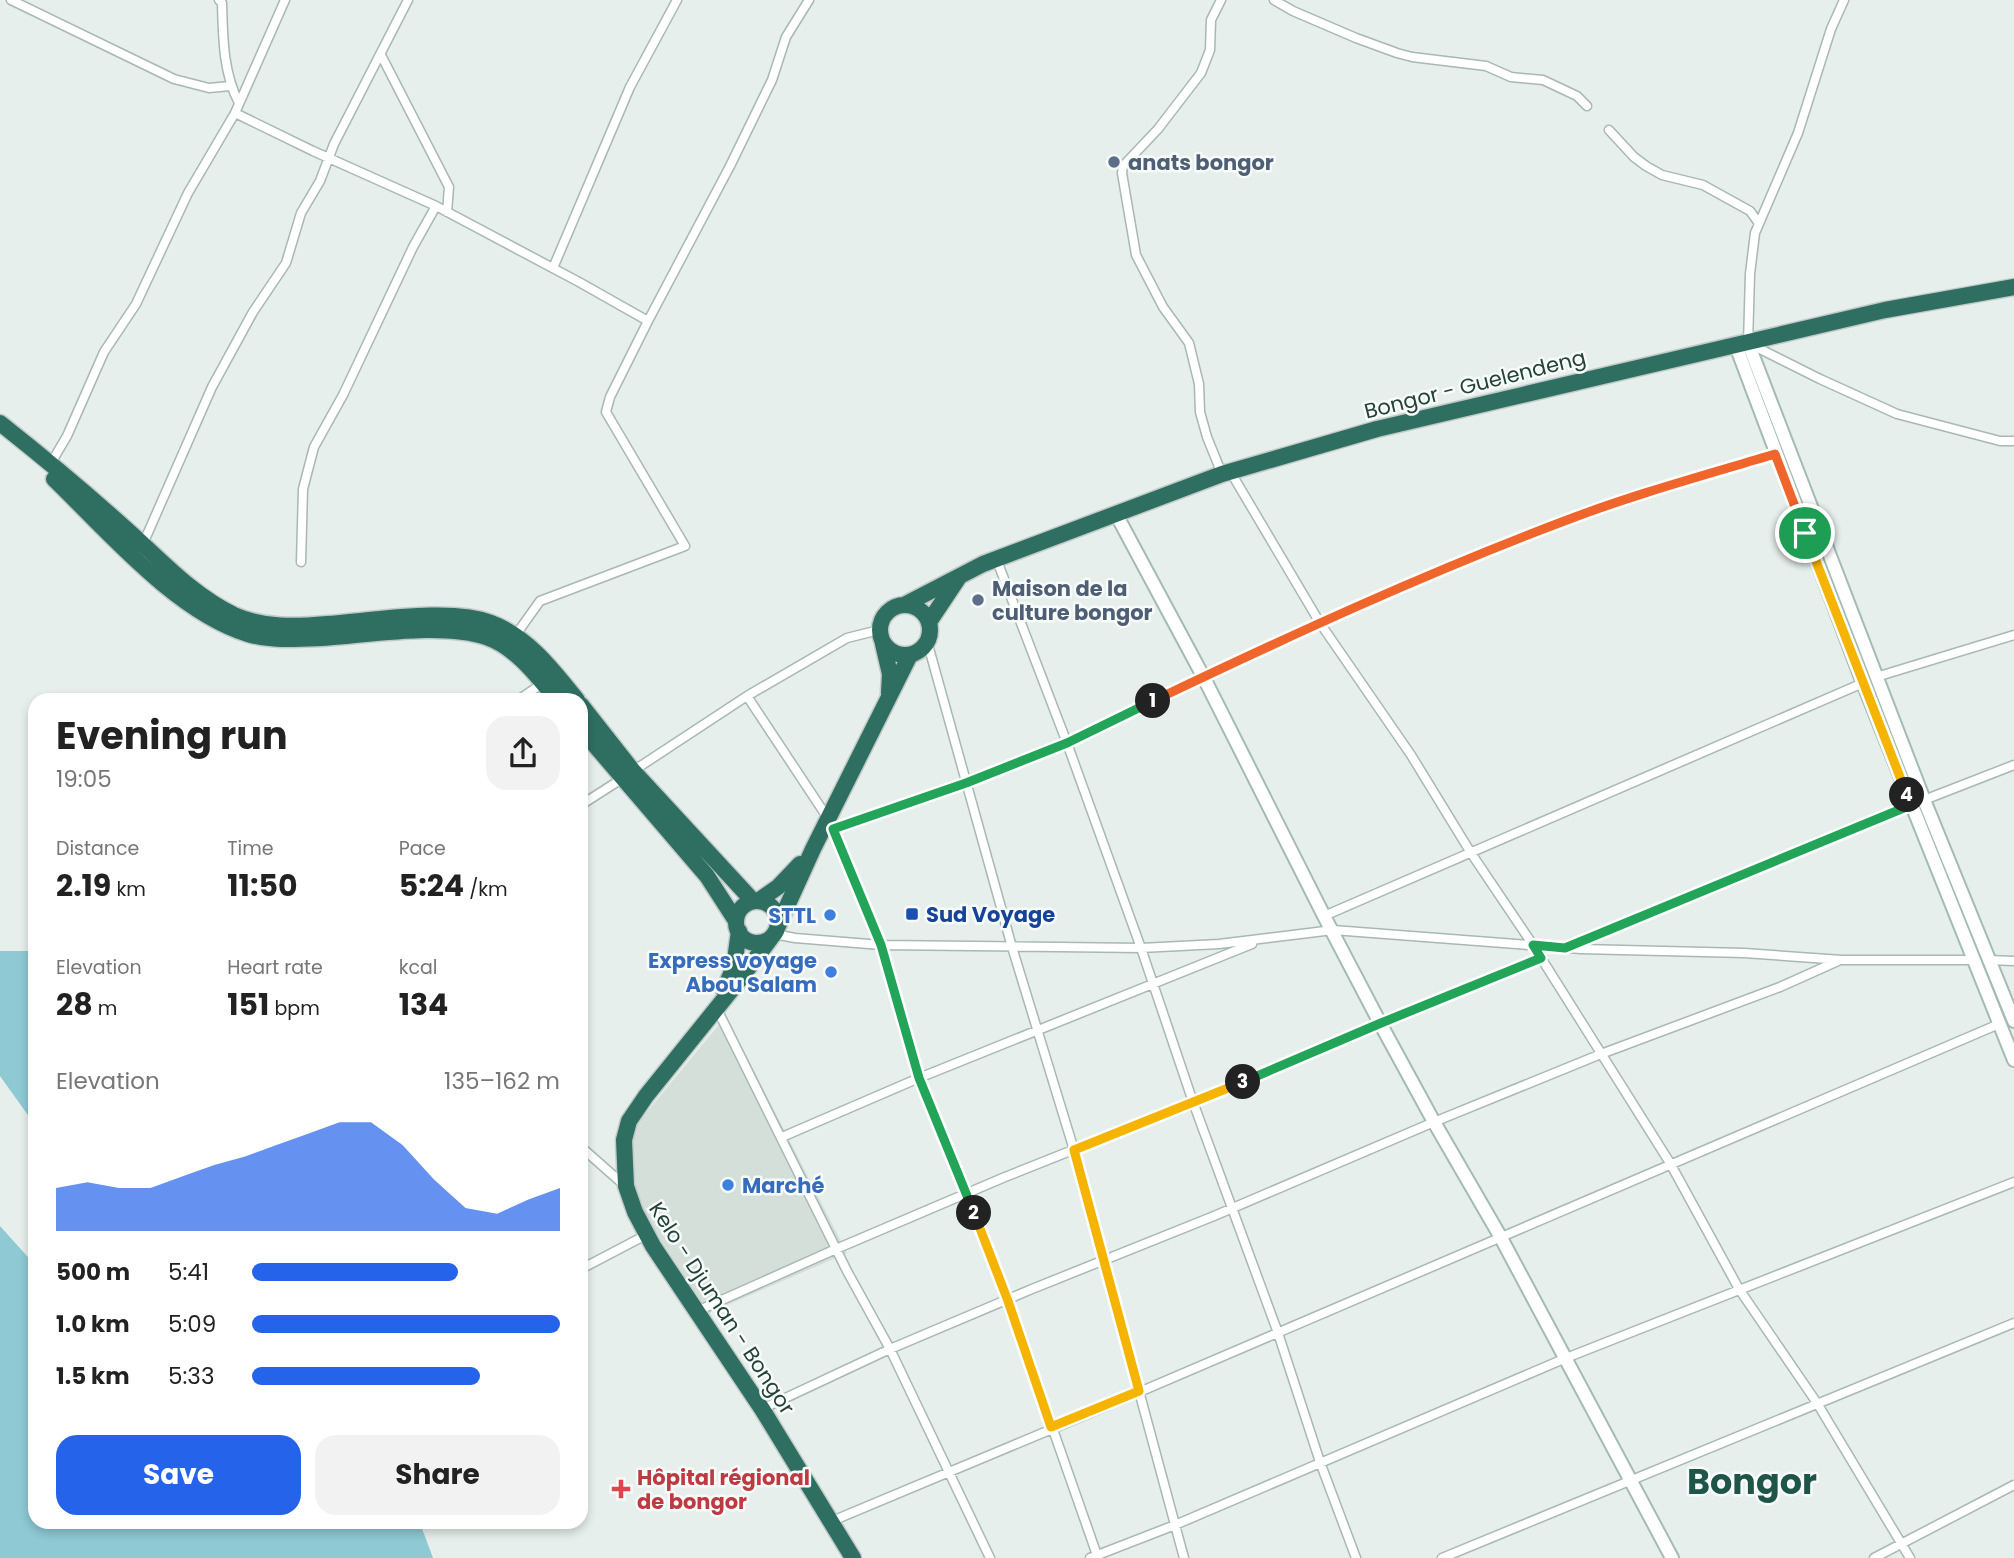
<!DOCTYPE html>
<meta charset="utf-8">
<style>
body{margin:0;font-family:Poppins,sans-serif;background:#f2f2f2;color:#222;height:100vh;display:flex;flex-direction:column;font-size:26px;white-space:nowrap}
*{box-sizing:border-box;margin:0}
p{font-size:23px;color:#767676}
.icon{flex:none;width:38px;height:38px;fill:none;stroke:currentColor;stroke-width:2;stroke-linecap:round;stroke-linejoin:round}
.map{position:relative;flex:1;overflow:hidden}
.sheet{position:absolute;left:28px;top:693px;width:560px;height:836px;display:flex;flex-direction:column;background:#fff;border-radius:21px;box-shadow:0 4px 10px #0003}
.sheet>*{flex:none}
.pin{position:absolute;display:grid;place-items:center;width:60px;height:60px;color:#fff;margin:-30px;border:4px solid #fff;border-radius:50%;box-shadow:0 2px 7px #0007}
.km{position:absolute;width:35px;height:35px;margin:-18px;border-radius:50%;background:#222;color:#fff;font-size:19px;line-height:35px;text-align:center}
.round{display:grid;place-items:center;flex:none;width:74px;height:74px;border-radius:21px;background:#f2f2f2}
.overview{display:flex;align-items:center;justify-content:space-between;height:119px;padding:0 28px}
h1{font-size:38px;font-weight:700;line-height:52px}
.figures{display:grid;grid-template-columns:repeat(3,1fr);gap:10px;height:119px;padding:7px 28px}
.figures div{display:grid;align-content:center}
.figures b{font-size:30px;font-weight:700}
.figures small{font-size:19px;font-weight:400}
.figures p{font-size:19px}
.chart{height:196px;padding:14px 28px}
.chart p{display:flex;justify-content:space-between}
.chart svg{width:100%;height:126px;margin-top:7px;fill:#2563eb;opacity:.7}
.action{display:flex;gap:14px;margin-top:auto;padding:14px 28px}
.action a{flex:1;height:80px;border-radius:21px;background:#2563eb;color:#fff;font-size:28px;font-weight:700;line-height:80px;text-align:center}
.action a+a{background:#f2f2f2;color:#222}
ul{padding:0 28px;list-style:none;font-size:23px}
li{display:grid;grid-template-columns:112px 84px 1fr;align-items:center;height:52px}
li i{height:18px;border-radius:9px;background:#2563eb}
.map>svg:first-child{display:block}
.built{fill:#d4dfda}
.water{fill:#8ec9d4}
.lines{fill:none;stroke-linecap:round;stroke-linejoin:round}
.street-casing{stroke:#a8b8b2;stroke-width:11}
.secondary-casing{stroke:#a4bbb3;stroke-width:16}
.highway-casing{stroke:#c2cac8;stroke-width:19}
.street{stroke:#fff;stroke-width:8}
.secondary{stroke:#fff;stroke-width:12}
.highway{stroke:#2f6f62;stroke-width:16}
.split-1-casing{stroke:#fff;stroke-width:14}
.split-2-casing{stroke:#fff;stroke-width:14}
.split-3-casing{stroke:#fff;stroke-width:14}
.split-4-casing{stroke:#fff;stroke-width:14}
.split-5-casing{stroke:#fff;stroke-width:14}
.split-1{stroke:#f0652b;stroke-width:9}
.split-2{stroke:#22a559;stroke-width:9}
.split-3{stroke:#f5b400;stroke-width:9}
.split-4{stroke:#22a559;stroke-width:9}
.split-5{stroke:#f5b400;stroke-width:9}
.service-dot{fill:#5c6f8a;stroke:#f7fbf9;stroke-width:2.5}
.transit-dot{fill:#1a4fb4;stroke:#f7fbf9;stroke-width:2.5}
.shop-dot{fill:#3f7fe0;stroke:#f7fbf9;stroke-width:2.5}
.health-dot{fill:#e0444e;stroke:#f7fbf9;stroke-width:2.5}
.labels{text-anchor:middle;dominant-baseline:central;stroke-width:5;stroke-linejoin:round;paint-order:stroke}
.service-label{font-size:21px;font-weight:bold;fill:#4e5e75;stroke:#f7fbf9;text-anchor:start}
.street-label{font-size:21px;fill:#24423a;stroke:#f7fbf9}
.transit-label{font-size:21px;font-weight:bold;fill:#164399;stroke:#f7fbf9;text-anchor:start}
.shop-label{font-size:21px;font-weight:bold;fill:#366cbe;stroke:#f7fbf9;text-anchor:end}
.health-label{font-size:21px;font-weight:bold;fill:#be3a42;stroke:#f7fbf9;text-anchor:start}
.town-label{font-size:35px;font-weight:bold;fill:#1f5548;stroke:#f7fbf9}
</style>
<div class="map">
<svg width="2014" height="1558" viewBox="0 0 2014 1558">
<rect width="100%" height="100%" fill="#e6efeb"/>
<path class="built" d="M726 1016 847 1253 709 1313 646 1218 632 1176V1130Z"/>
<path class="water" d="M0 951H35V1125L0 1076Z
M0 1226 35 1265V1522L420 1523 433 1558H0Z"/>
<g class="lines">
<defs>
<path id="street" d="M11 0 174 79 209 88 230 86
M219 0 222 3C223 37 223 73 239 103
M1221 0 1211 20 1210 50 1201 73 1158 129 1123 166 1122 173 1136 255 1163 307 1189 343 1199 384 1200 412 1207 437 1222 474
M1274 0 1293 11 1356 38 1397 53 1412 57 1486 66 1511 77 1543 80 1577 96 1587 106
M1844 0 1831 29 1798 133 1755 233 1750 274 1748 343 1820 379 1897 414 2000 441H2014
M381 55 449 187 447 212
M235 113 313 151 436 206 579 282 648 321
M1609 130 1634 157 1646 166 1662 175 1703 185 1750 211 1758 222
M553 268 630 87 677 0
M51 463 67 436 104 352 136 304 188 193 235 113 285 0
M1230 471 1320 623 1411 755 1471 853 1533 945 1670 1163 1739 1289 1817 1403 1910 1558
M143 544 212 387 253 312 286 263 301 213 320 181 334 144 408 0
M996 558 1067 743 1141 948 1193 1102 1278 1333 1320 1462 1356 1558
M301 562 303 489 314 447 343 395 413 247 436 206
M515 636 540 601 685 546 606 412 610 397 648 321 730 166 772 80 786 37 809 0
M927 641 1012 947 1074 1150 1184 1558
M1876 677 2014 635
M747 696 829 820 881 945 919 1078 1008 1301 1098 1558
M518 700 543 683
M633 771 747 696 847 638 879 630
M1924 800 2014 765
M581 805 623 778
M833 829 966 783 1067 743 1320 623 1510 542 1569 519 1639 496 1775 454
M1324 916 1863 683
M774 934 795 938 881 945 1141 948 1219 944 1333 930 1581 949 1744 953 1842 960H1972
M1567 946 1911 805
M1988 960 2014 961
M717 1009 847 1271 890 1349 990 1558
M782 1137 919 1078 1252 944
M581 1147 623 1184
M581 1269 646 1235
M695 1312 836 1249 1005 1177 1251 1079 1380 1023 1541 958
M762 1409 890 1349 1032 1289 1214 1216 1434 1122 1601 1054 1780 987 1838 961
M832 1521 1088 1414 1999 1024
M1090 1558 1175 1525 1566 1358 2014 1182
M1442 1558 2014 1323
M1874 1558 2014 1485"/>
<path id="secondary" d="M1748 343 1924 800 2014 1021
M1736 346 1863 683 2014 1060
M1116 514 1204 678 1324 916 1380 1023 1434 1122 1500 1236 1672 1558"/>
<path id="highway" d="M0 423C43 457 85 492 126 529 160 559 192 595 234 615 264 628 295 627 327 624 371 621 451 607 491 623 528 637 553 670 577 700
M54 479C108 531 176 612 248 634 271 641 298 639 322 638 369 635 442 622 486 637 516 647 538 677 557 700
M880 630a25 25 0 1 1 50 0a25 25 0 1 1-50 0Z
M904 605 983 564 1222 474 1377 429 1885 310 2014 287
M929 622 959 577
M883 644 890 674 889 693
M581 705 633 771 753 901
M581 729 707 876 736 921
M758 901 778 887 800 864
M736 922a21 21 0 1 1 42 0a21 21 0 1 1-42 0Z
M778 926 813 849 910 655
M771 938 737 983 646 1096 629 1121 624 1140 626 1186 635 1212 653 1246 762 1409 853 1558
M724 990 734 967 739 931"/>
</defs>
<use href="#street" class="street-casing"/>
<use href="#secondary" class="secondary-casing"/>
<use href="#highway" class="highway-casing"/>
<use href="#street" class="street"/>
<use href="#secondary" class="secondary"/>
<use href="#highway" class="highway"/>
</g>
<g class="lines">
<defs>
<path id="split-1" d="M1153 701C1289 636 1426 573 1567 520 1635 494 1705 475 1775 454L1805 533"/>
<path id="split-2" d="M974 1213 919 1078 881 945 833 829 966 783 1067 743 1153 701"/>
<path id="split-3" d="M974 1213 1008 1301 1051 1427 1139 1391 1074 1150 1243 1082"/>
<path id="split-4" d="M1243 1082 1381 1023 1541 958 1533 945 1565 948 1911 805 1907 795"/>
<path id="split-5" d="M1805 533 1907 795"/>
</defs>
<use href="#split-1" class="split-1-casing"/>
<use href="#split-2" class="split-2-casing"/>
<use href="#split-3" class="split-3-casing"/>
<use href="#split-4" class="split-4-casing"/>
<use href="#split-5" class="split-5-casing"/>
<use href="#split-1" class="split-1"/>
<use href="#split-2" class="split-2"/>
<use href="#split-3" class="split-3"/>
<use href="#split-4" class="split-4"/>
<use href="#split-5" class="split-5"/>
</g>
<g class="service-dot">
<circle cx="1114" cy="162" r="7"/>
<circle cx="978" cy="600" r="7"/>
</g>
<rect class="transit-dot" x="905" y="907" width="14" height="14" rx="3.5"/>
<g class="shop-dot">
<circle cx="830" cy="915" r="7"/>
<circle cx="831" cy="972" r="7"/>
<circle cx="728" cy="1185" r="7"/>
</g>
<path class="health-dot" d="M617.5 1478.5h7v7h7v7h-7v7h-7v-7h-7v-7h7z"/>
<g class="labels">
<g class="service-label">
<text x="1128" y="162">anats bongor</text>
<text x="992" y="588">Maison de la<tspan x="992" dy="24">culture bongor</tspan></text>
</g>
<g class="street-label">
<text transform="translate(1475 384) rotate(-14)">Bongor - Guelendeng</text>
<text transform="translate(722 1308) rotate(57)">Kelo - Djuman - Bongor</text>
</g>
<g class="transit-label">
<text x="926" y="914">Sud Voyage</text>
</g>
<g class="shop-label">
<text x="816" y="915">STTL</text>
<text x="817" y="960">Express voyage<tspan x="817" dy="24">Abou Salam</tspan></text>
<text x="742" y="1185" text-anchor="start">Marché</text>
</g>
<g class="health-label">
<text x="637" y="1477">Hôpital régional<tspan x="637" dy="24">de bongor</tspan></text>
</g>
<g class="town-label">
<text x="1752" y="1481">Bongor</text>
</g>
</g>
</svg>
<div class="pin" style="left:1805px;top:533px;background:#1e9e55"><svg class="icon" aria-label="arrive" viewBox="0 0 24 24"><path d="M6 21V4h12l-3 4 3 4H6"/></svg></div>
<b class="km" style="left:1153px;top:701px">1</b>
<b class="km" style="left:974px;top:1213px">2</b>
<b class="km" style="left:1243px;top:1082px">3</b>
<b class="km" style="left:1907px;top:795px">4</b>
<section class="sheet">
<div class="overview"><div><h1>Evening run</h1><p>19:05</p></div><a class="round"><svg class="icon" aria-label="share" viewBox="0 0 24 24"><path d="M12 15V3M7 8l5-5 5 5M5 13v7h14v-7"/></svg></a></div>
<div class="figures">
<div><p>Distance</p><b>2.19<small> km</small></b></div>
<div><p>Time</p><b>11:50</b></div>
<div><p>Pace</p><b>5:24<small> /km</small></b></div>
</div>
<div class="figures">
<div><p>Elevation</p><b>28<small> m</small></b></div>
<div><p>Heart rate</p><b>151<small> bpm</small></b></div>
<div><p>kcal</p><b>134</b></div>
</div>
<div class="chart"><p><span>Elevation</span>135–162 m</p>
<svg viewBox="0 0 160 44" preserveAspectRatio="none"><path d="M0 44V29L10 27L20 29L30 29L40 25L50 21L60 18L70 14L80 10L90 6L100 6L110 14L120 26L130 36L140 38L150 33L160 29V44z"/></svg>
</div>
<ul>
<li><b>500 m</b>5:41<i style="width:67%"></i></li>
<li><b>1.0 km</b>5:09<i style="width:100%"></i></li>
<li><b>1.5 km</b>5:33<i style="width:74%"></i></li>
</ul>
<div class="action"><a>Save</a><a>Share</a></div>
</section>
</div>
